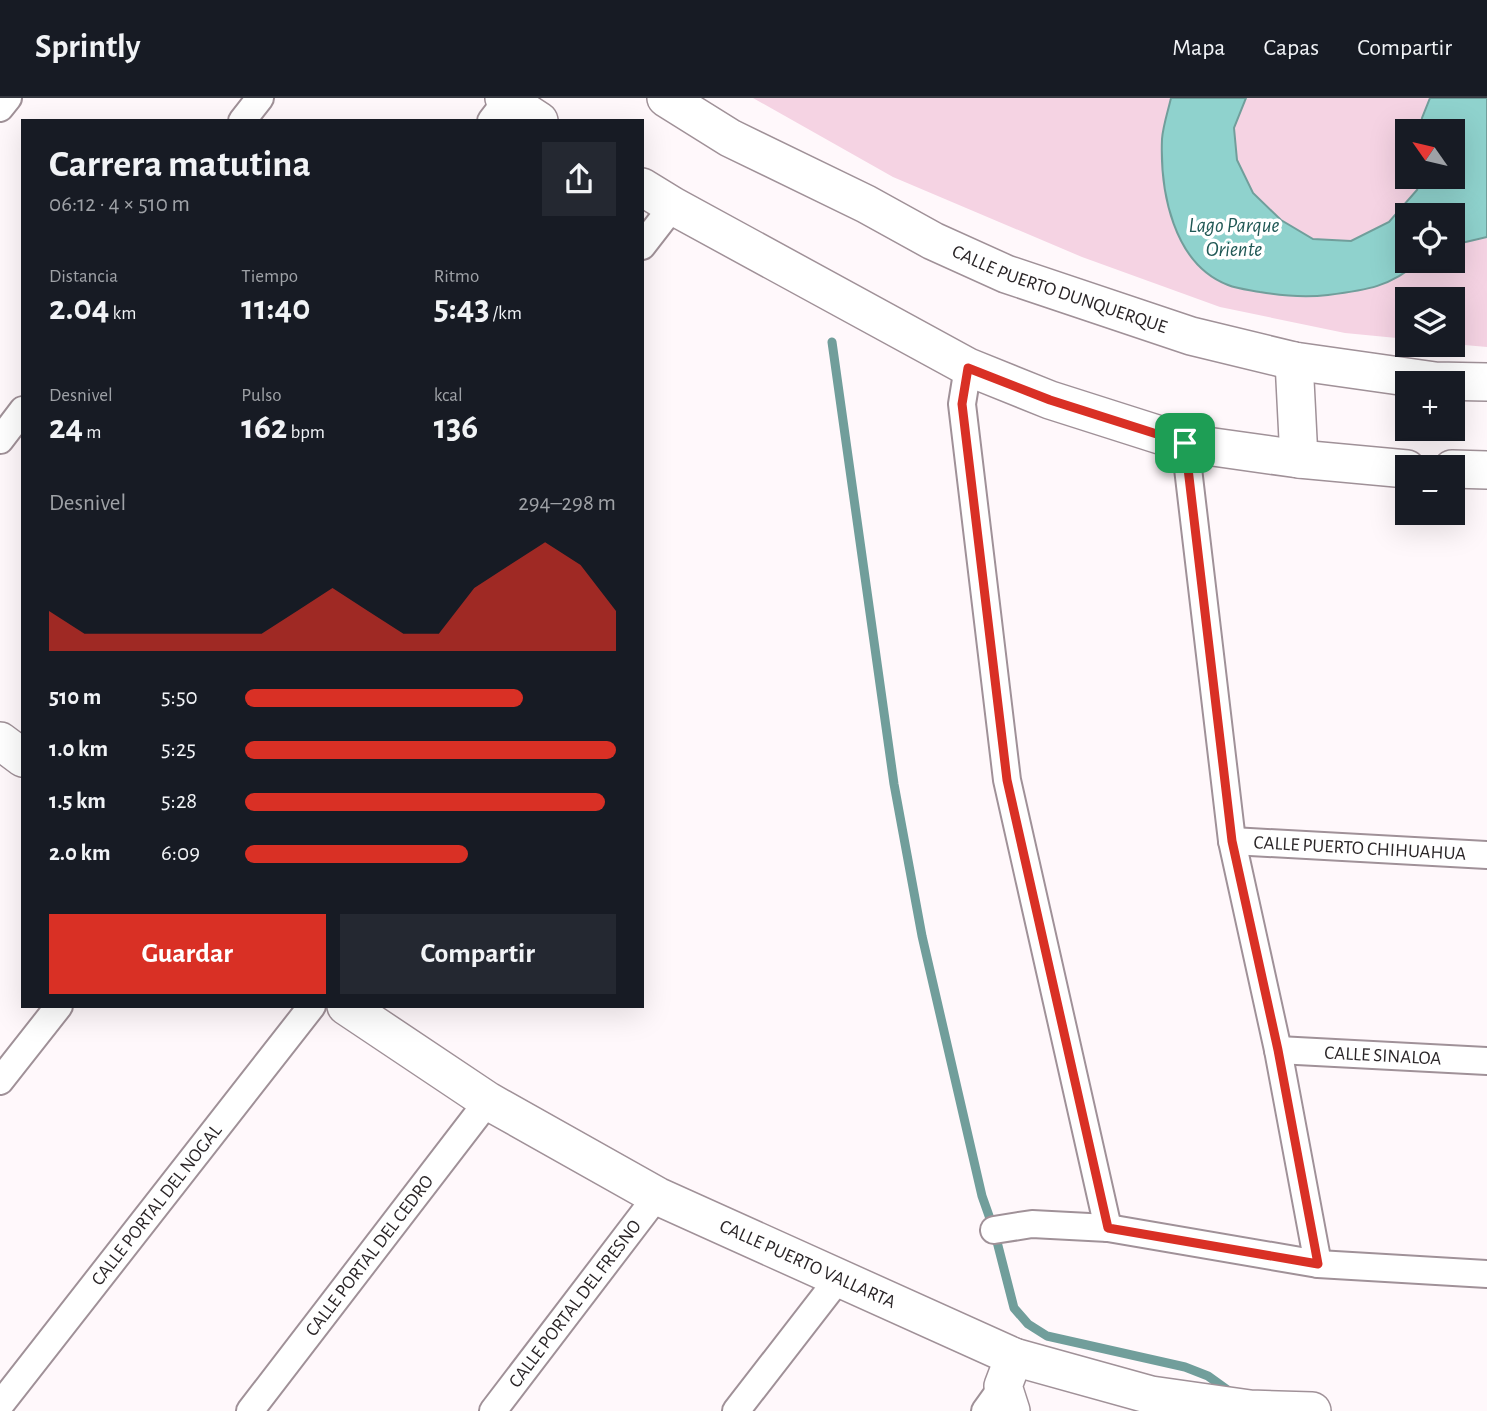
<!DOCTYPE html>
<html lang="es">
<meta charset="utf-8">
<style>
body{margin:0;font-family:"Alegreya Sans",sans-serif;background:#242831;color:#f1f3f6;height:100vh;display:flex;flex-direction:column;font-size:26px;white-space:nowrap}
*{box-sizing:border-box;margin:0}
p{font-size:23px;color:#9ea1a6}
.icon{flex:none;width:38px;height:38px;fill:none;stroke:currentColor;stroke-width:2;stroke-linecap:round;stroke-linejoin:round}
.map{position:relative;flex:1;overflow:hidden}
.side{position:absolute;left:21px;top:21px;width:623px;height:889px;display:flex;flex-direction:column;background:#171b24;border-radius:0px;box-shadow:0 7px 28px #0002}
.side>*{flex:none}
.needle{width:46px;rotate:304deg}
.controls{position:absolute;left:1395px;top:21px;display:grid;gap:14px}
.controls a{display:grid;place-items:center;width:70px;height:70px;border-radius:0px;background:#171b24;box-shadow:0 7px 28px #0002;font-size:35px}
.pin{position:absolute;display:grid;place-items:center;width:60px;height:60px;color:#fff;margin:-30px;border-radius:14px;box-shadow:0 4px 10px #0006}
.round{display:grid;place-items:center;flex:none;width:74px;height:74px;border-radius:0px;background:#242831}
.head{display:flex;align-items:center;justify-content:space-between;height:119px;padding:0 28px}
h1{font-size:38px;font-weight:600;line-height:52px}
.metrics{display:grid;grid-template-columns:repeat(3,1fr);gap:10px;height:119px;padding:7px 28px}
.metrics div{display:grid;align-content:center}
.metrics b{font-size:35px;font-weight:600}
.metrics small{font-size:19px;font-weight:400}
.metrics p{font-size:19px}
.chart{height:196px;padding:14px 28px}
.chart p{display:flex;justify-content:space-between}
.chart svg{width:100%;height:126px;margin-top:7px;fill:#d93025;opacity:.7}
.primary-button{display:flex;gap:14px;margin-top:auto;padding:14px 28px}
.primary-button a{flex:1;height:80px;border-radius:0px;background:#d93025;color:#fff;font-size:28px;font-weight:600;line-height:80px;text-align:center}
.primary-button a+a{background:#242831;color:#f1f3f6}
ul{padding:0 28px;list-style:none;font-size:23px}
li{display:grid;grid-template-columns:112px 84px 1fr;align-items:center;height:52px}
li i{height:18px;border-radius:9px;background:#d93025}
header{display:flex;align-items:center;gap:42px;box-sizing:border-box;height:98px;padding:0 35px;background:#171b24;border-bottom:2px solid #363941}
header strong{font-size:33px}
nav{display:flex;gap:38px;margin-inline-start:auto;font-size:24px}
.map>svg:first-child{display:block}
.green{fill:#f5d3e3;fill-rule:evenodd}
.water{fill:#8fd2cd;stroke:#719e9b;stroke-width:2}
.lines{fill:none;stroke-linecap:round;stroke-linejoin:round}
.stream{stroke:#719e9b;stroke-width:9}
.street-casing{stroke:#a09198;stroke-width:30}
.secondary-casing{stroke:#a09198;stroke-width:40}
.street{stroke:#fff;stroke-width:26}
.secondary{stroke:#fff;stroke-width:37}
.route-casing{stroke:#fff;stroke-width:14}
.route{stroke:#d93025;stroke-width:9}
.labels{text-anchor:middle;dominant-baseline:central;stroke-width:7;stroke-linejoin:round;paint-order:stroke}
.street-label{font-size:19px;fill:#2a2527;stroke:#fff}
.water-label{font-size:21px;font-style:italic;fill:#205855;stroke:#fff}
</style>
<header>
<strong>Sprintly</strong>
<nav><a>Mapa</a><a>Capas</a><a>Compartir</a></nav>
</header>
<div class="map">
<svg width="1487" height="1313" viewBox="0 0 1487 1313">
<rect width="100%" height="100%" fill="#fff8fb"/>
<path class="green" d="M753 0H1487V249L1453 246 1452 201H1407V241L1345 235 1220 209 1082 159 893 79ZM1407 33H1452V79H1407ZM1407 117H1452V163H1407Z"/>
<path class="water" d="M1171 0H1246L1234 30 1237 62 1253 95 1281 122 1313 141 1351 143 1389 124 1417 92 1421 79H1452V33H1420L1422 20 1430 0H1487V139L1453 147 1452 117H1407V163H1420C1390 189 1367 192 1328 197 1304 200 1283 198 1260 194 1250 192 1238 191 1228 187 1173 166 1160 93 1162 41 1163 28 1168 13 1171 0Z"/>
<g class="lines">
<path class="stream" d="M832 244 894 686 922 838 982 1098 994 1132 1014 1210 1028 1226 1047 1238 1185 1269 1208 1278 1233 1296"/>
<defs>
<g id="street">
<path d="M0 10 8 0"/>
<path d="M242 23 260 0"/>
<path d="M491 23 507 2"/>
<path d="M642 148 673 108"/>
<path d="M968 269 962 306 1007 682 1108 1130"/>
<path d="M0 342 23 312"/>
<path d="M1185 345 1232 743 1278 952 1318 1166"/>
<path id="s1" d="M1232 743 1487 757"/>
<path id="s2" d="M1278 952 1487 963"/>
<path d="M0 983 59 908"/>
<path d="M994 1132 1032 1126 1108 1130 1318 1166 1487 1176"/>
<path id="s3" d="M0 1307 312 908"/>
<path id="s4" d="M250 1313 488 1003"/>
<path id="s5" d="M493 1313 657 1098"/>
<path d="M736 1313 839 1180"/>
<path d="M985 1313 1003 1288"/>
</g>
<g id="secondary">
<path d="M504 0 539 23"/>
<path id="s6" d="M666 0 730 40 866 106 933 143 1006 176 1191 238 1294 263 1435 283 1487 284"/>
<path d="M642 89 673 108 968 269 1050 302 1185 345 1299 361 1407 371"/>
<path d="M1294 263 1299 361"/>
<path d="M1452 371 1487 372"/>
<path d="M0 643 23 660"/>
<path id="s7" d="M346 908 488 1003 657 1098 1014 1259 1151 1297 1250 1311 1312 1313"/>
<path d="M1011 1313 1003 1288 1014 1259"/>
</g>
</defs>
<use href="#street" class="street-casing"/>
<use href="#secondary" class="secondary-casing"/>
<use href="#street" class="street"/>
<use href="#secondary" class="secondary"/>
</g>
<g class="lines">
<defs>
<path id="route" d="M968 270 1050 302 1185 345 1232 743 1278 952 1318 1166 1108 1130 1007 682 962 306Z"/>
</defs>
<use href="#route" class="route-casing"/>
<use href="#route" class="route"/>
</g>
<g class="labels">
<g class="street-label">
<text stroke="none"><textPath href="#s6" startOffset="439">CALLE PUERTO DUNQUERQUE</textPath></text>
<text stroke="none"><textPath href="#s1" startOffset="128">CALLE PUERTO CHIHUAHUA</textPath></text>
<text stroke="none"><textPath href="#s2" startOffset="105">CALLE SINALOA</textPath></text>
<text stroke="none"><textPath href="#s3" startOffset="254">CALLE PORTAL DEL NOGAL</textPath></text>
<text stroke="none"><textPath href="#s4" startOffset="196">CALLE PORTAL DEL CEDRO</textPath></text>
<text stroke="none"><textPath href="#s7" startOffset="530">CALLE PUERTO VALLARTA</textPath></text>
<text stroke="none"><textPath href="#s5" startOffset="135">CALLE PORTAL DEL FRESNO</textPath></text>
</g>
<g class="water-label">
<text x="1234" y="127">Lago Parque<tspan x="1234" dy="24">Oriente</tspan></text>
</g>
</g>
</svg>
<div class="controls">
<a><svg class="needle" viewBox="-14 -14 28 28"><path d="M0-13l5 13h-10z" fill="#e53935"/><path d="M0 13l5-13h-10z" fill="#9ea1a6"/></svg></a>
<a><svg class="icon" aria-label="locate" viewBox="0 0 24 24"><circle cx="12" cy="12" r="6"/><path d="M12 2v4M12 18v4M2 12h4M18 12h4"/></svg></a>
<a><svg class="icon" aria-label="layers" viewBox="0 0 24 24"><path d="M12 4l9 5-9 5-9-5zM3 14l9 5 9-5"/></svg></a>
<a>+</a>
<a>−</a>
</div>
<div class="pin" style="left:1185px;top:345px;background:#1e9e55"><svg class="icon" aria-label="arrive" viewBox="0 0 24 24"><path d="M6 21V4h12l-3 4 3 4H6"/></svg></div>
<section class="side">
<div class="head"><div><h1>Carrera matutina</h1><p>06:12 · 4 × 510 m</p></div><a class="round"><svg class="icon" aria-label="share" viewBox="0 0 24 24"><path d="M12 15V3M7 8l5-5 5 5M5 13v7h14v-7"/></svg></a></div>
<div class="metrics">
<div><p>Distancia</p><b>2.04<small> km</small></b></div>
<div><p>Tiempo</p><b>11:40</b></div>
<div><p>Ritmo</p><b>5:43<small> /km</small></b></div>
</div>
<div class="metrics">
<div><p>Desnivel</p><b>24<small> m</small></b></div>
<div><p>Pulso</p><b>162<small> bpm</small></b></div>
<div><p>kcal</p><b>136</b></div>
</div>
<div class="chart"><p><span>Desnivel</span>294–298 m</p>
<svg viewBox="0 0 160 44" preserveAspectRatio="none"><path d="M0 44V30L10 38L20 38L30 38L40 38L50 38L60 38L70 30L80 22L90 30L100 38L110 38L120 22L130 14L140 6L150 14L160 30V44z"/></svg>
</div>
<ul>
<li><b>510 m</b>5:50<i style="width:75%"></i></li>
<li><b>1.0 km</b>5:25<i style="width:100%"></i></li>
<li><b>1.5 km</b>5:28<i style="width:97%"></i></li>
<li><b>2.0 km</b>6:09<i style="width:60%"></i></li>
</ul>
<div class="primary-button"><a>Guardar</a><a>Compartir</a></div>
</section>
</div>
